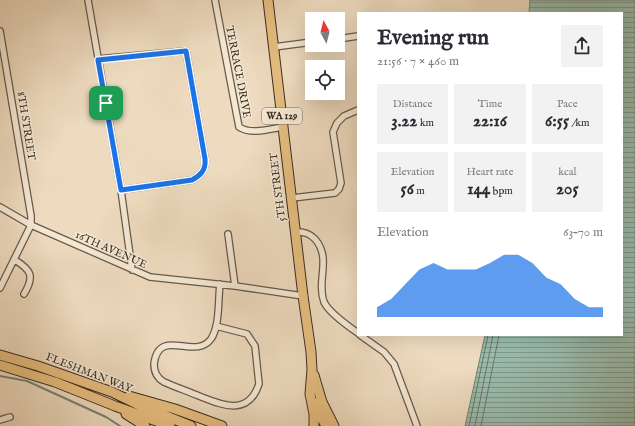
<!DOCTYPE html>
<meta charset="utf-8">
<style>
body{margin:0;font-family:"IM FELL English",serif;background:#f2f2f3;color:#2b2b33;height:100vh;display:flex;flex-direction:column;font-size:15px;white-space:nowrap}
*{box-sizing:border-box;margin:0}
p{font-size:13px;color:#7c7c81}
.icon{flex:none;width:22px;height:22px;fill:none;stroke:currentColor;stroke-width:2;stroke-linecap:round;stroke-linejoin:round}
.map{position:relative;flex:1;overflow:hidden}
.panel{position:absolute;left:357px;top:12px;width:266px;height:324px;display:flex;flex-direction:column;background:#fff;border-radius:0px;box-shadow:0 4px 16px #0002}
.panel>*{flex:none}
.needle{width:26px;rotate:353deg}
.fabs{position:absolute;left:305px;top:12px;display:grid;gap:8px}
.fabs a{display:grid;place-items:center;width:40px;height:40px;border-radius:0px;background:#fff;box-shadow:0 4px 16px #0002;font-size:20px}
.pin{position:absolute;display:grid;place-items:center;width:34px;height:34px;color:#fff;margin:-17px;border-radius:8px;box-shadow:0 2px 6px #0006}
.round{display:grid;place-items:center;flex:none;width:42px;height:42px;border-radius:0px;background:#f2f2f3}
.overview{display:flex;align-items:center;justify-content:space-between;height:68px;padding:0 20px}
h1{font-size:22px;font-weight:700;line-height:30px}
.metrics{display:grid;grid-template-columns:repeat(3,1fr);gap:6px;height:68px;padding:4px 20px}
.metrics div{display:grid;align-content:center;border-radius:0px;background:#f2f2f3;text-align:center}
.metrics b{font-size:17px;font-weight:700}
.metrics small{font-size:11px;font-weight:400}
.metrics p{font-size:11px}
.chart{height:112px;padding:8px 20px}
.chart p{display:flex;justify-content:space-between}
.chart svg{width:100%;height:72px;margin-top:4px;fill:#1a73e8;opacity:.7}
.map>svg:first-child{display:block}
.water{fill:url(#water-rules);stroke:#748375}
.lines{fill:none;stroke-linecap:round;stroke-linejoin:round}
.shore{stroke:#6a7568;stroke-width:1}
.stream{stroke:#748375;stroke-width:2}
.minor-casing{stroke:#685949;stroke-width:8}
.primary-casing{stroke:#3b2e22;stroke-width:11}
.minor{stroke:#f4e8d5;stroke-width:5.5}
.primary{stroke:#e7be80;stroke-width:9}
.route-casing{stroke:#fff;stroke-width:8}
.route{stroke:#1a73e8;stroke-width:5}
.labels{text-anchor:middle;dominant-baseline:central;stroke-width:3;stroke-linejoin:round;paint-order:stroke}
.shield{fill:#f4e8d5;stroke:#726658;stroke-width:1}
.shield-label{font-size:10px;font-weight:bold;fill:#3b2e22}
.street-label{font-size:11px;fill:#3b2e22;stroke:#f4e8d5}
</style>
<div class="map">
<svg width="635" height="426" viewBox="0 0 635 426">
<defs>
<pattern id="water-rules" width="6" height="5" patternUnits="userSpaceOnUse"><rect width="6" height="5" fill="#9abcad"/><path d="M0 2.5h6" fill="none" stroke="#7f998c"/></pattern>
</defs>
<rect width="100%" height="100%" fill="#eedbbf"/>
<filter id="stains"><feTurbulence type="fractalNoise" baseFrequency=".005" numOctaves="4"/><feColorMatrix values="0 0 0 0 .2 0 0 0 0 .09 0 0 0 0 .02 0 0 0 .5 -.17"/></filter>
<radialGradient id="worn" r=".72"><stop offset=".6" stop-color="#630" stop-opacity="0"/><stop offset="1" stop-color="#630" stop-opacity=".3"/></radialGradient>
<path class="water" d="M530 0H635V426H465L485 335H622V13H529Z"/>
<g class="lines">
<path class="shore" d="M469 426 488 335
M475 426 493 335
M481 426 499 335"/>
<path class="stream" d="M0 376 27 381 106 417 120 426"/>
<defs>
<path id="minor" d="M88 0 121 190 132 270
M215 0 239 127C251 135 270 129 283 127
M0 31 31 216V225L0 288
M338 39 358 36
M274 47 312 42
M98 59 186 51 205 159C206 170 201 175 192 180L121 190
M292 198 335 193 339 189 341 183 333 132 337 123 344 116 358 110
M0 207 31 225 150 277 235 286 303 296
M296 232C304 232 309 233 315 239 332 259 316 280 324 302 329 313 348 326 358 333
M228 234 235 286
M15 260C31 270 35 276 24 294
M216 326 247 334 255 346 259 384C248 417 222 405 199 396 187 391 175 387 164 382 157 378 154 372 154 364 159 326 195 361 211 339 220 326 218 299 220 284
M360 335 384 352 394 364 417 426
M0 420 10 417"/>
<path id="primary" d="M268 0 303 296 311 352 312 370 310 394 314 414V426
M0 355 38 366 112 392 141 406 191 426
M0 365 55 382 115 406 170 426
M314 375 322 402 334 426
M129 396 175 409 222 426
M317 403 318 411 326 426
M126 414 145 426"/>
</defs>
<use href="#minor" class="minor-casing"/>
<use href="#primary" class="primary-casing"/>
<use href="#minor" class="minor"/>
<use href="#primary" class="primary"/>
</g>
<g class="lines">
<defs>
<path id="route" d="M186 51 205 159C206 170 201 175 192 180L121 190 98 60Z"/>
</defs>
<use href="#route" class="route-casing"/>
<use href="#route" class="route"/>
</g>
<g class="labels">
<rect class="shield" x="262" y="108" width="40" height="16" rx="3"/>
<g class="shield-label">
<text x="282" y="116">WA 129</text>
</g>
<g class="street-label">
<text transform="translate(238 72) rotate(79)">TERRACE DRIVE</text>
<text transform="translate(26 126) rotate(81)">8TH STREET</text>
<text transform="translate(278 187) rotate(-97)">5TH STREET</text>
<text transform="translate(111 250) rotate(24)">16TH AVENUE</text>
<text transform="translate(89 373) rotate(21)">FLESHMAN WAY</text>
</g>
</g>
<rect width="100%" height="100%" filter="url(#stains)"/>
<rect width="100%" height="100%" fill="url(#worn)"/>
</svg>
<div class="fabs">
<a><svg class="needle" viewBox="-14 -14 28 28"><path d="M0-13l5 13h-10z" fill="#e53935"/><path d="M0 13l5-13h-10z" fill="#7c7c81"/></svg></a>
<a><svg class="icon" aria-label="locate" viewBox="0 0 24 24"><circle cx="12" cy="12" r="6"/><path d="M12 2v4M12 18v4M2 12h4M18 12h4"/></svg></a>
</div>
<div class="pin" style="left:106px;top:103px;background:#1e9e55"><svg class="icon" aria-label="arrive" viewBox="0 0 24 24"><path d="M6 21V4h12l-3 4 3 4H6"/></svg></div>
<section class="panel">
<div class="overview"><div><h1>Evening run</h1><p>21:56 · 7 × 460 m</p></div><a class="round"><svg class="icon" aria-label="share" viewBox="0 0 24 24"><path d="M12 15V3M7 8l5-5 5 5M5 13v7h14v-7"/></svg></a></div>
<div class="metrics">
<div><p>Distance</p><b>3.22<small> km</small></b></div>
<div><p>Time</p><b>22:16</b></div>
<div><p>Pace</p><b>6:55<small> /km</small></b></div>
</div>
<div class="metrics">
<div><p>Elevation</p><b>56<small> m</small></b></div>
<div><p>Heart rate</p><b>144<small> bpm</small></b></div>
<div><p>kcal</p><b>205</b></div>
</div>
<div class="chart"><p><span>Elevation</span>63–70 m</p>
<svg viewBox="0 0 160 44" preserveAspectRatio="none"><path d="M0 44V38L10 33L20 24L30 15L40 11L50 15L60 15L70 15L80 11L90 6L100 6L110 11L120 20L130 24L140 33L150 38L160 38V44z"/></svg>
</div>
</section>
</div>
